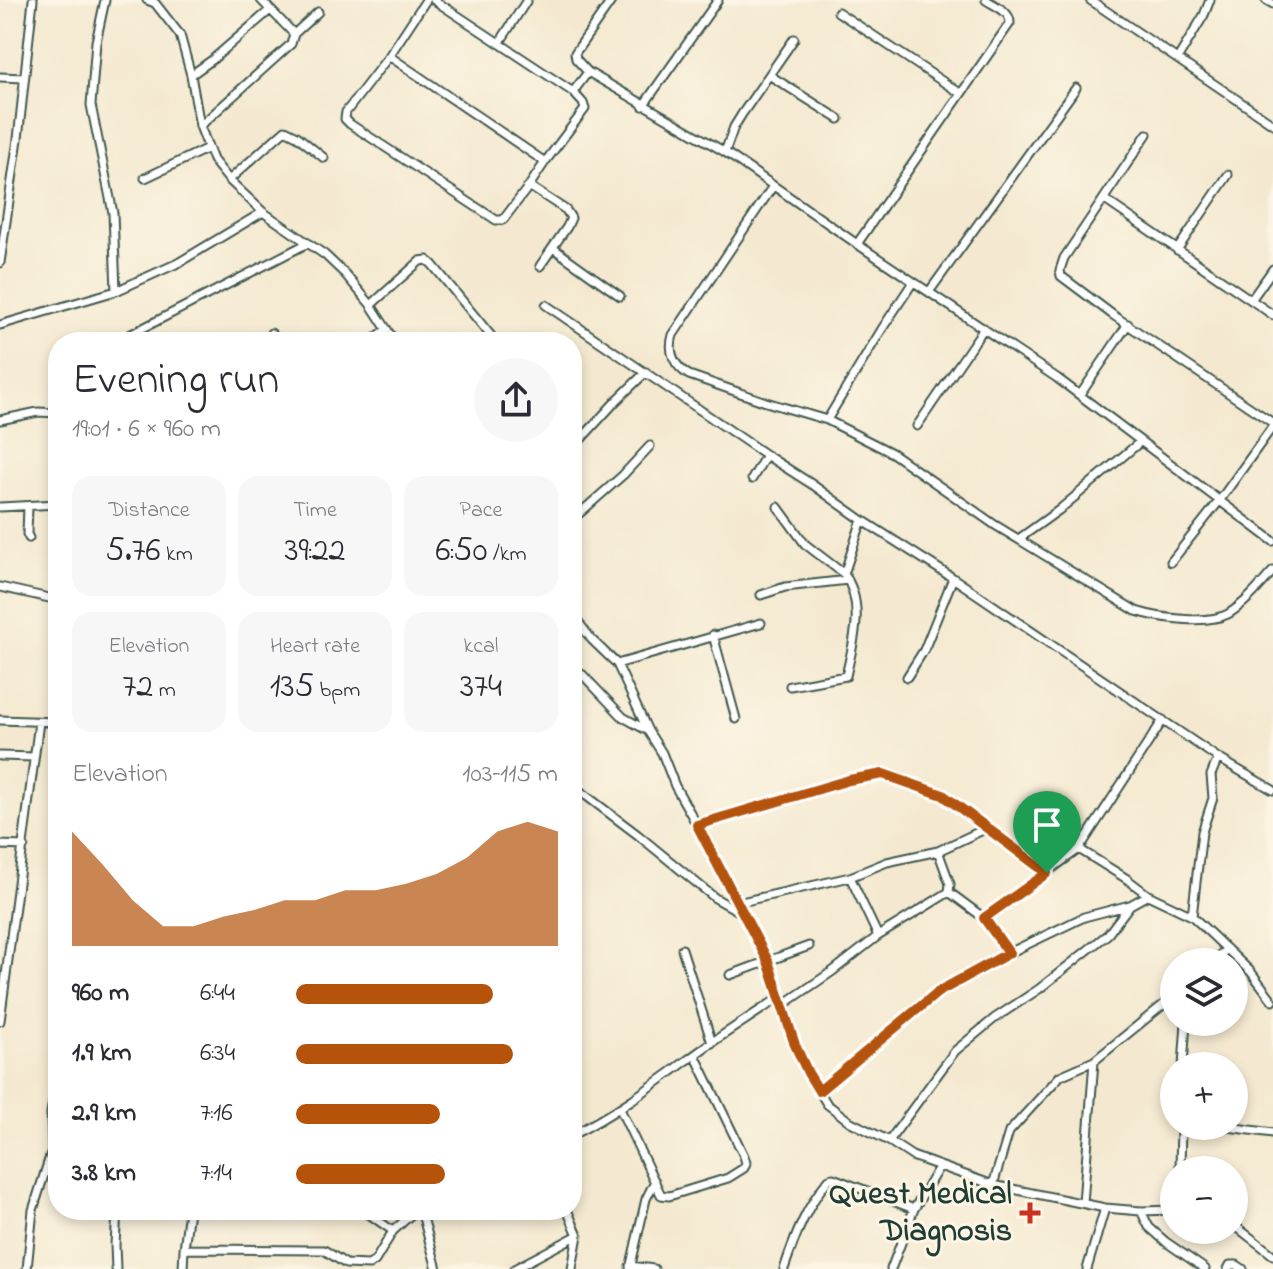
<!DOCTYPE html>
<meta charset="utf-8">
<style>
body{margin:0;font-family:"Indie Flower",sans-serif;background:#f7f7f7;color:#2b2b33;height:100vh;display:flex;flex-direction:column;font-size:30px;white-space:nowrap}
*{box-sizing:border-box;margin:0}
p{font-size:26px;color:#7c7c81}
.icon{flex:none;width:44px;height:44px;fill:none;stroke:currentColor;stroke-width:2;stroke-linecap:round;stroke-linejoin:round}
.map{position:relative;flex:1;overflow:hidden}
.sheet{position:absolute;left:48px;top:332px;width:534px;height:888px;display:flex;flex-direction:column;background:#fff;border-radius:32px;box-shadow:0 4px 12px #0003}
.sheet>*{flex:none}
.buttons{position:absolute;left:1160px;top:948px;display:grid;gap:16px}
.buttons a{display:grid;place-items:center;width:88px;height:88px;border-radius:50%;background:#fff;box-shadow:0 4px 12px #0003;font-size:40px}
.pin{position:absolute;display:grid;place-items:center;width:68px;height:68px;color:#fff;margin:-82px -34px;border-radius:50% 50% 50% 0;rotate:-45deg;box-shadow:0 0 8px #0007}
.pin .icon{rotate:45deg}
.round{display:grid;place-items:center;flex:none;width:84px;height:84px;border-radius:42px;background:#f7f7f7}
.overview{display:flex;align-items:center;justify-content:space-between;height:136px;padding:0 24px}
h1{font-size:44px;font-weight:600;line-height:60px}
.metrics{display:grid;grid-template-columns:repeat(3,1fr);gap:12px;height:136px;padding:8px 24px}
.metrics div{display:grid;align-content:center;border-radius:20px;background:#f7f7f7;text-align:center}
.metrics b{font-size:34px;font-weight:600}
.metrics small{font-size:22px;font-weight:400}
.metrics p{font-size:22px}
.chart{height:224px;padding:16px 24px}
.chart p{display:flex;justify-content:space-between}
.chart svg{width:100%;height:144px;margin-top:8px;fill:#b45309;opacity:.7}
ul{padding:0 24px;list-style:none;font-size:26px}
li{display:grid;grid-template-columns:128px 96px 1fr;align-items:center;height:60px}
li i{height:20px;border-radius:10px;background:#b45309}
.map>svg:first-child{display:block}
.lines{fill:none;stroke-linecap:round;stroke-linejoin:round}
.minor-casing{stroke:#3f574b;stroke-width:11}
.minor{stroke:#fff;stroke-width:7}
.route-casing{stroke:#fff;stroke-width:16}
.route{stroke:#b45309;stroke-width:10}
.poi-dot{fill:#c8321e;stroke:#fcf5e5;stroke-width:3}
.labels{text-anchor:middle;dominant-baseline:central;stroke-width:6;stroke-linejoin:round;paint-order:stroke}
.poi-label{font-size:32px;font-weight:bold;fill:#1f3d34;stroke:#fcf5e5;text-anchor:end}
</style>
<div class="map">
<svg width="1273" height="1269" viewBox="0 0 1273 1269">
<rect width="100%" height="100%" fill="#fcf5e5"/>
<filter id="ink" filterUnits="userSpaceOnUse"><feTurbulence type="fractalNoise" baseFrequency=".0125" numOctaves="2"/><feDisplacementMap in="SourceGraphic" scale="16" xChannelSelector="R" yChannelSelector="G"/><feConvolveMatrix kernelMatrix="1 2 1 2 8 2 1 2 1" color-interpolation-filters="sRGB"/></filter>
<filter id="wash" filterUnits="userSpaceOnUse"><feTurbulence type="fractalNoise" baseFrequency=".006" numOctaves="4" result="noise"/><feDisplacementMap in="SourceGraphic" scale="32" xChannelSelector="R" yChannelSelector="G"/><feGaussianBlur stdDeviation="1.8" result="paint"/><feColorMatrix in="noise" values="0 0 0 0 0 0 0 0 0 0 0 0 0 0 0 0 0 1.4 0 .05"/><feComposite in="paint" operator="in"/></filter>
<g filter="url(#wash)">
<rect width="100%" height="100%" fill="#f4e9d0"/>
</g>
<g filter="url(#ink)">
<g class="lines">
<defs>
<path id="minor" d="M105 0 96 42 91 105 113 213 116 291
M147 0 155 3 180 35 191 75 200 126 213 160 229 180 263 212 325 255 345 274 371 305 395 342
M426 0 389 56 545 162 585 109 583 103 573 92
M434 0 573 92 588 72
M612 0 575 53 576 59 588 72 725 152 857 244 1057 378 1273 541
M1090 0 1273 124
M1266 0 1273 4
M838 12 960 93
M294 34 318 12
M500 42 527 0
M389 56 346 112 345 119 350 124 496 220H503L529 186 545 162
M1178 58 1204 15 1210 0
M191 75 212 60 270 10
M769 75 839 119
M0 77 24 78
M643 106 718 0
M200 126 291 44 294 34 261 0
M1147 134 1064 258 1060 270 1061 276 1113 315 1273 423
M725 152 734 127 742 114 794 39
M145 178 208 148
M229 180 285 130 297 136 324 158
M529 186 566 210 571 218 567 227 540 266
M773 186 673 335C668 352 674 366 689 375L766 402 827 420 892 453 995 525 1136 611C1158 618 1207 625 1228 614 1246 603 1259 587 1273 571
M1105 200 1273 315
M857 244 1010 23C1010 11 995 6 986 0
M553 248 620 296
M1177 250 1228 175
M0 263 18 139 33 0
M929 292 1076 88
M1251 300 1273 269
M371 305 420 261 427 260 432 264 496 342
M546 305 766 455 813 485 862 520 953 578 1218 758 1273 790
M0 325 116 291 178 263 263 212
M271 333 280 342
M116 342 308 243
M370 342 387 329
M1080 395 1128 324
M0 420 38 412 58 413
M827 420 882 329 913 282
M917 426 984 328
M572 449 616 401 646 372
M752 479 766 455
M28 506 27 534 29 538
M0 507 58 504
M778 507 805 544 844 574
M572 520 623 475 650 446
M1020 538 1059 510 1140 442
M1171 562 1220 500 1273 426
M0 587 58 600
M761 595 785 587 848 580
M572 614 592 640 617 664 648 731 662 753 675 786 697 825 768 961 795 1045 808 1073 827 1104 849 1121 889 1141 912 1156 993 1185 1105 1208 1141 1211 1174 1210
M713 635 736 719
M617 664 761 623
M572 675 577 672 583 675 623 717 648 731
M907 677 924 650 953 578
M790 686 846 676C853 643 866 605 844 574L862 520
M0 720 58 722
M0 756 34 757
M572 785 638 835 715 898 742 913
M697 825 849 780 883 774 943 795 1047 873
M0 845 24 846
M1079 849 1127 879 1148 895 1192 916 1251 972 1273 1001
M850 877 878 936
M949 892 984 918 1009 953
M737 903 850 877 887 862 938 851 987 828
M1192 916 1202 832 1213 798 1211 775 1218 758
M984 918 1079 849 1163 720
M682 949 712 1043
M1212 962 1227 949
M730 975 809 946
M783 1005 833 971 878 936 949 892 950 884 938 851
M0 1021 39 722
M1183 1066 1186 1022
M819 1091 938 992 1009 953 1084 917 1130 905
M620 1109 661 1195 669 1196 728 1178 744 1168 746 1163 744 1156 695 1055
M1220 1126 1273 1133
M572 1135C623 1110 666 1075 711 1043 733 1028 756 1013 779 998
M889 1141 955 1051 995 1018 1039 989 1108 934 1130 905 1148 895
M1180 1170 1181 1126
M993 1185 1009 1132 1060 1076 1094 1061 1174 996
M1083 1203 1094 1061
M189 1210 184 1249 324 1250 346 1264 369 1265 375 1261 393 1231 416 1210
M363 1210 393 1231
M421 1210 437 1269
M567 1210 578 1235 572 1269
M1141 1211 1149 1227 1166 1242 1205 1269
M1234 1225 1273 1255
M630 1266 654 1269
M27 1269 33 1210 52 1150 51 1113 58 1073
M116 1269 115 1245 117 1210
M183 1269 184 1249
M514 1269 578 1235
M630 1269 646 1199 655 1181
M784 1269C795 1236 807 1205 829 1179L833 1178 914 1209
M891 1269 914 1209 939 1167
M1087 1269 1105 1208
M1228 1269 1230 1265H1237L1243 1269"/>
</defs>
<use href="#minor" class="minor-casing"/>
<use href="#minor" class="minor"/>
</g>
</g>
<g class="lines" filter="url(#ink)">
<defs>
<path id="route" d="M883 774 943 795 1047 873 984 918 1009 953 938 992 819 1091 808 1073 795 1045 768 961 697 825 849 780Z"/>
</defs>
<use href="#route" class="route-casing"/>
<use href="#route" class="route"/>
</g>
<path class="poi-dot" d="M1026 1201h8v8h8v8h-8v8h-8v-8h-8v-8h8z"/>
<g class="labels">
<g class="poi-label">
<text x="1012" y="1195">Quest Medical<tspan x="1012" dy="37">Diagnosis</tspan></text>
</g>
</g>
</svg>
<div class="buttons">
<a><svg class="icon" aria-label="layers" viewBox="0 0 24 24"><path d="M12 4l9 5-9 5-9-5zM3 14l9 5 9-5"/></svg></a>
<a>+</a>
<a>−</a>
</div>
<div class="pin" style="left:1047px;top:873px;background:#1e9e55"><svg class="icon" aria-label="arrive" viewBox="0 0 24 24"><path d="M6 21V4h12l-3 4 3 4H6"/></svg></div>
<section class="sheet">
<div class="overview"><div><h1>Evening run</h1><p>19:01 · 6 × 960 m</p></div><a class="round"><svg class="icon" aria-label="share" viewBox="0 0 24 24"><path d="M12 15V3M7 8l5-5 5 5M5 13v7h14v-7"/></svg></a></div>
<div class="metrics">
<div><p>Distance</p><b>5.76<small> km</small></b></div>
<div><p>Time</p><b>39:22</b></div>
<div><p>Pace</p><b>6:50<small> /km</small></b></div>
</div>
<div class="metrics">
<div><p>Elevation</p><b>72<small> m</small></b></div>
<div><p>Heart rate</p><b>135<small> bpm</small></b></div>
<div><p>kcal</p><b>374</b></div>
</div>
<div class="chart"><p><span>Elevation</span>103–115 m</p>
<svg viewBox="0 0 160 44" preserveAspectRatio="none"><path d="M0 44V9L10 19L20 30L30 38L40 38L50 35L60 33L70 30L80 30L90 27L100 27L110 25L120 22L130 17L140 9L150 6L160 9V44z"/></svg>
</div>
<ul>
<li><b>960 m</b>6:44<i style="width:75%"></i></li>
<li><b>1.9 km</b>6:34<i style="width:83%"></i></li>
<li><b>2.9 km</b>7:16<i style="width:55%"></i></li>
<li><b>3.8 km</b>7:14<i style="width:57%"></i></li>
</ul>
</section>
</div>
